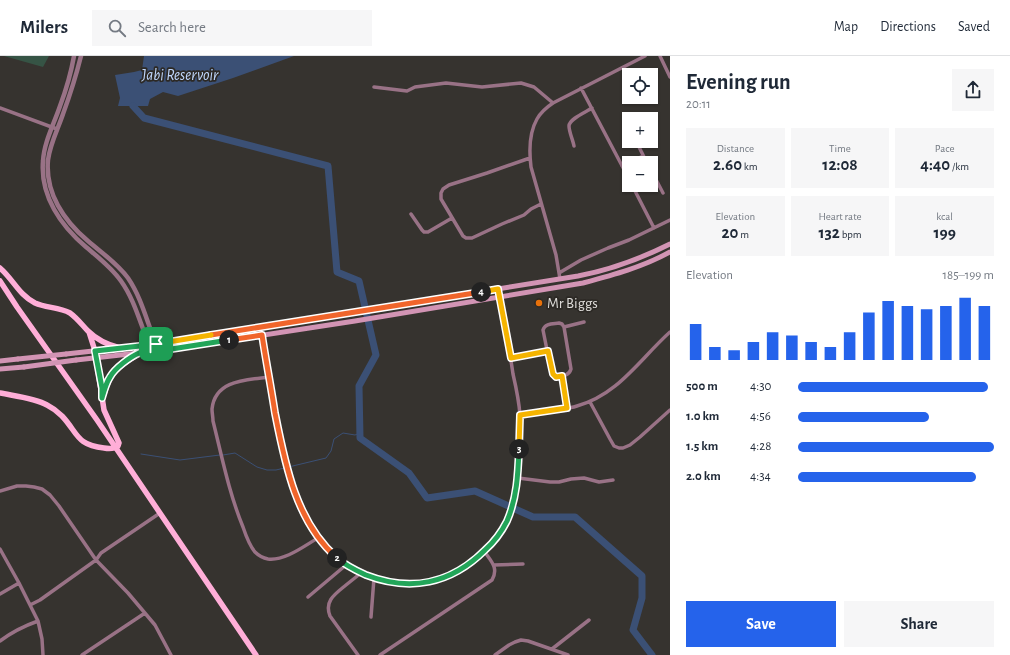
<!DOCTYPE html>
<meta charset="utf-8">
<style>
body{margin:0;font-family:"Alegreya Sans",sans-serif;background:#f6f6f7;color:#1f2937;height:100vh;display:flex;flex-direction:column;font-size:15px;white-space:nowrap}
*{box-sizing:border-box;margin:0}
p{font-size:13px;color:#747a83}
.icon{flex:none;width:22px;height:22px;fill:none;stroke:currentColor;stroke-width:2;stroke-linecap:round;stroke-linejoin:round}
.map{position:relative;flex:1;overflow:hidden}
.panel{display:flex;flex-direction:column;background:#fff;width:340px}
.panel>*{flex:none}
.buttons{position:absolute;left:622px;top:12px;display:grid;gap:8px}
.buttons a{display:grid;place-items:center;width:36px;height:36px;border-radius:0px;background:#fff;box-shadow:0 1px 3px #0004;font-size:20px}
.pin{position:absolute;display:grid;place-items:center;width:34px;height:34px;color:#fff;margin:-17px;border-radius:8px;box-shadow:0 2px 6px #0006}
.km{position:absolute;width:20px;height:20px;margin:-10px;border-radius:50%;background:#222;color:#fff;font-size:11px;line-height:20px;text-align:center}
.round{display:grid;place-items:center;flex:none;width:42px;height:42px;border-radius:0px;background:#f6f6f7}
.head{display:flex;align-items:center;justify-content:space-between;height:68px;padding:0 16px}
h1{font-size:22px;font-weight:700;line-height:30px}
.metrics{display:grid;grid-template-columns:repeat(3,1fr);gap:6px;height:68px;padding:4px 16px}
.metrics div{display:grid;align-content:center;border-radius:0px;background:#f6f6f7;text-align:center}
.metrics b{font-size:17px;font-weight:700}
.metrics small{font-size:11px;font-weight:400}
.metrics p{font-size:11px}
.chart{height:112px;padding:8px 16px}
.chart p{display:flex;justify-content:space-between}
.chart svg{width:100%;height:72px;margin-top:4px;stroke:#2563eb;stroke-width:6}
.action{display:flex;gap:8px;margin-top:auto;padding:8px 16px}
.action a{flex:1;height:46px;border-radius:0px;background:#2563eb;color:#fff;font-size:16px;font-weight:700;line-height:46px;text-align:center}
.action a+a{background:#f6f6f7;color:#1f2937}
ul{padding:0 16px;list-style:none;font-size:13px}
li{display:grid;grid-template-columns:64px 48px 1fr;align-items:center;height:30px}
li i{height:10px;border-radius:5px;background:#2563eb}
header{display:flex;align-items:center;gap:24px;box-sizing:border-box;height:56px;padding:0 20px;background:#fff;border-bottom:1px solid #e0e1e3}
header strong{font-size:19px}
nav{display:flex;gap:22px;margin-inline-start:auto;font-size:14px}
.search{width:280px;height:36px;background:#f6f6f7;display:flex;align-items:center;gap:10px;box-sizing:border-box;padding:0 14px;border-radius:0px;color:#747a83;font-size:15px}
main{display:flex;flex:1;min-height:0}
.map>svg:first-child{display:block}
.green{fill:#365445}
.water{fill:#3b5075}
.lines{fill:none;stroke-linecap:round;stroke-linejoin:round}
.stream{stroke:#3b5075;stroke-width:1}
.river{stroke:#3b5075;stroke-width:7}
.minor{stroke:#997286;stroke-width:3.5}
.tertiary{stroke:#997286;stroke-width:4.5}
.secondary{stroke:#d294b4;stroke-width:5}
.primary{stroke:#ffaed8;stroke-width:5.5}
.secondary-bridge{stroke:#d294b4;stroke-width:5}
.split-1-casing{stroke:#fff;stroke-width:8}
.split-2-casing{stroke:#fff;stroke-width:8}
.split-3-casing{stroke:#fff;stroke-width:8}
.split-4-casing{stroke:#fff;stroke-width:8}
.split-5-casing{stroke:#fff;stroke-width:8}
.split-6-casing{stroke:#fff;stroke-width:8}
.split-1{stroke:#22a559;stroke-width:5}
.split-2{stroke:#f0652b;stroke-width:5}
.split-3{stroke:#22a559;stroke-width:5}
.split-4{stroke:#f5b400;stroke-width:5}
.split-5{stroke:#f0652b;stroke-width:5}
.split-6{stroke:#f5b400;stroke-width:5}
.food-dot{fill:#e8710a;stroke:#2c2925;stroke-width:1.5}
.labels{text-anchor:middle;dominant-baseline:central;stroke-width:3.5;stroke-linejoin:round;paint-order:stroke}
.poi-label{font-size:15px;fill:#dedcd9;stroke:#2c2925;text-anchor:start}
.water-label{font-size:16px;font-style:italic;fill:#bfd6fb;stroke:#2c2925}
</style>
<header>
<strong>Milers</strong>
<div class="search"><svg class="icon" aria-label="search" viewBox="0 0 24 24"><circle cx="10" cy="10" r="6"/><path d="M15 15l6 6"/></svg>Search here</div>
<nav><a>Map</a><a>Directions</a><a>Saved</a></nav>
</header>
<main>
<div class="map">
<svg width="670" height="599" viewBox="0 0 670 599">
<rect width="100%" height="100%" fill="#36332f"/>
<path class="green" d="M4 0H49L43 11Z"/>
<path class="water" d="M144 0H294L233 22 178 40 163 36 150 43 148 50H118L120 42 115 19 134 16 142 14Z"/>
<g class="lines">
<path class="stream" d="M141 398 180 404 220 399
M223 399 235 397 257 411 267 414H276L326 402 331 395 334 383 343 377 355 379 360 377"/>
<path class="river" d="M133 50 144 62 328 110 337 216 359 225 376 299 359 330 360 382 409 417 427 442 475 435 533 461H575L642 520V542L633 574 652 599"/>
<path class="minor" d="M660 0 670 21
M374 31 407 35 415 31 446 27 482 31 521 27 534 31 553 47
M581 32 629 123
M0 52 57 73
M624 62 629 72
M636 85 647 107
M574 90C573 84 569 76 569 70 569 63 586 56 592 52
M530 102 487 117 449 129 443 133 441 137V143L463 180 466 182H472L502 168 524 159 531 153 541 148
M622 110 643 100
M651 114 663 137
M632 129 654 172
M411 158 422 174 424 176H428L452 162
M559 217 581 204 608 192 629 184 670 164
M560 223 556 199 531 111C529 95 529 77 537 63 541 56 547 51 553 47L645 0
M559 267 562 268 564 271 571 313C569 320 562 320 556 321L553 318 551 314 543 274C545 267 553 268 559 267Z
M260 271C266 302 271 332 277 363 284 401 293 442 314 476 333 506 370 528 406 528 430 528 453 520 473 505 486 495 498 482 506 467 515 450 517 429 518 410 519 393 521 376 520 359 519 345 516 331 513 318 509 290 503 262 498 233
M564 271 584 266
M511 302 548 295
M561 320 567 353
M269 321C246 324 215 324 212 353 212 357 213 361 213 365 222 401 229 437 243 471 246 480 249 489 255 496 259 500 263 502 268 503 285 505 304 490 318 482
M590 346 610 383 614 390 619 392H623L630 389 640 381 670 354
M520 359C532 357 544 356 556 354 563 353 571 352 577 350 618 339 640 303 670 276
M518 422 550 426H559L571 423 584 422 599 426 613 424
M0 435 17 430H26L34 431 42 433 50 439 59 450 96 504 128 537 155 569 171 599
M0 493 19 527 38 565 42 583 43 599
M494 509 523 508
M0 538 19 527
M308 541 346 509
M30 549 40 544 96 504 101 497 160 457
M371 561 374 522
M0 585C12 576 24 570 38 565
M552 593 589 564
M82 599 145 557
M358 599 330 560C324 545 335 538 346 529 351 525 356 521 361 517
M380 599 492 524C499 512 491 505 484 495
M495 599 509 589 515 586 521 584 528 585 568 599"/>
<path class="tertiary" d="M74 0C71 17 66 34 60 50 54 68 44 86 43 105 40 140 61 170 86 191 99 202 112 212 121 225 136 246 141 272 152 295
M81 0C76 20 70 39 63 58 58 73 50 88 48 104 45 137 64 165 88 185 102 197 117 207 128 222 143 244 148 271 159 295"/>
<path class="secondary" d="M66 298 156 288 391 250 578 220C610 214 640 203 670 188
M76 304 165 294 355 265 583 227C613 219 643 211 670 196
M0 305 18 303
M0 313 24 311"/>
<path class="primary" d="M0 212C13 223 19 239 35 247 46 252 59 251 70 257 77 262 82 269 88 275 97 284 108 289 120 292
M0 225 17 251 97 364 256 599
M0 337C15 340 35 342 47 349 53 352 58 356 62 360 78 377 76 389 104 392 110 393 114 393 118 390L119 387 104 354 95 295 89 276
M104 338C111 313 119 310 140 297"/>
<path class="secondary-bridge" d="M18 303 66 298
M24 311 76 304"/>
</g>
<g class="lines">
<defs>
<path id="split-1" d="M156 288 149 289 152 295C148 296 143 296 139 297 130 301 115 312 110 321 106 327 104 335 102 342V332L95 295 149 289 152 295 165 294 229 284"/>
<path id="split-2" d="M229 284 262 279C266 305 271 331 275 357 285 408 296 466 337 502"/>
<path id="split-3" d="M337 502C346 510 355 514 366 519 410 536 451 528 485 494 494 486 502 475 507 465 517 442 518 418 519 393"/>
<path id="split-4" d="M481 236 498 233 511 302 548 295 553 318 556 321 562 320 567 352 520 359 519 393"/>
<path id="split-5" d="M211 279 481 236"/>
<path id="split-6" d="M156 288 211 279"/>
</defs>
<use href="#split-1" class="split-1-casing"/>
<use href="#split-2" class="split-2-casing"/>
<use href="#split-3" class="split-3-casing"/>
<use href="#split-4" class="split-4-casing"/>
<use href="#split-5" class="split-5-casing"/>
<use href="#split-6" class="split-6-casing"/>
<use href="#split-1" class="split-1"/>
<use href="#split-2" class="split-2"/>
<use href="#split-3" class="split-3"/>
<use href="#split-4" class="split-4"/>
<use href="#split-5" class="split-5"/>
<use href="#split-6" class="split-6"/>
</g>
<circle class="food-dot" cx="539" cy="247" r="4"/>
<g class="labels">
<g class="poi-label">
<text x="547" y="247">Mr Biggs</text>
</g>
<g class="water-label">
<text x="180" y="19">Jabi Reservoir</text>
</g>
</g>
</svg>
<div class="buttons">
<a><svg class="icon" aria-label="locate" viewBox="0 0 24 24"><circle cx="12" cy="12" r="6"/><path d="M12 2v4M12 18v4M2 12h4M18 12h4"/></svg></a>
<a>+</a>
<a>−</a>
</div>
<div class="pin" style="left:156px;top:288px;background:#1e9e55"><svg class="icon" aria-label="arrive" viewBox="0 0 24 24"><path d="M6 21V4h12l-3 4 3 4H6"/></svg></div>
<b class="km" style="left:229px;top:284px">1</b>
<b class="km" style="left:337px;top:502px">2</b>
<b class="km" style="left:519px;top:393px">3</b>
<b class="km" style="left:481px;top:236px">4</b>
</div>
<section class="panel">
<div class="head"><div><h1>Evening run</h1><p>20:11</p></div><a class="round"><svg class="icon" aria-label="share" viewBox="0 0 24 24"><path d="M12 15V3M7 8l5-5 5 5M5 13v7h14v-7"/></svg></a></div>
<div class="metrics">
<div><p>Distance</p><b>2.60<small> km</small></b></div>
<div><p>Time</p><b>12:08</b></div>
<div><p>Pace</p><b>4:40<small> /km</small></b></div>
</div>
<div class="metrics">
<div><p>Elevation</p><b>20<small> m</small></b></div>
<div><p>Heart rate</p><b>132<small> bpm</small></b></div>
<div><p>kcal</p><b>199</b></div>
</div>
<div class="chart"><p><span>Elevation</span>185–199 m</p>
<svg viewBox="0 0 160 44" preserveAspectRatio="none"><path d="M5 44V22M15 44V36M25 44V38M35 44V33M45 44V27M55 44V29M65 44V33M75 44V36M85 44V27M95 44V15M105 44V8M115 44V11M125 44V13M135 44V11M145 44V6M155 44V11"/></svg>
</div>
<ul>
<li><b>500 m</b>4:30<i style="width:97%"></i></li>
<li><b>1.0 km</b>4:56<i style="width:67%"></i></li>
<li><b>1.5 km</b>4:28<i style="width:100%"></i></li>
<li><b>2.0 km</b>4:34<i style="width:91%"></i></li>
</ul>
<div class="action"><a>Save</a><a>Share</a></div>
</section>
</main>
